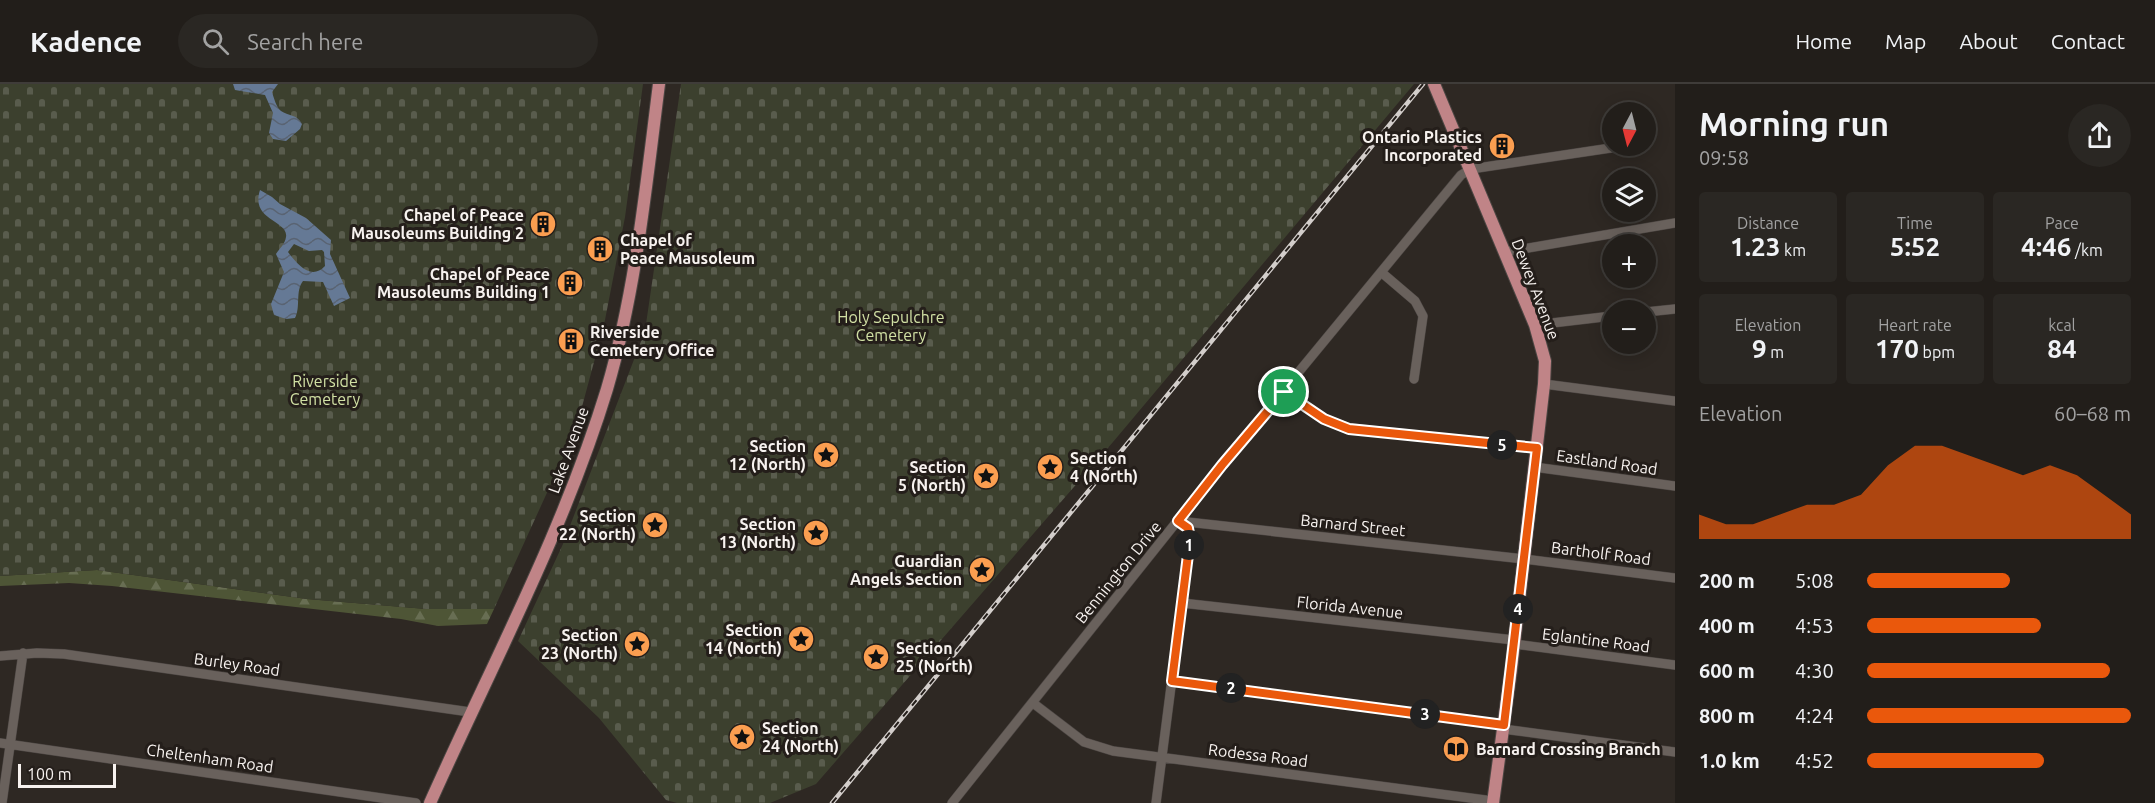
<!DOCTYPE html>
<meta charset="utf-8">
<style>
body{margin:0;font-family:Ubuntu,sans-serif;background:#2a2723;color:#f1f3f6;height:100vh;display:flex;flex-direction:column;font-size:22px;white-space:nowrap}
*{box-sizing:border-box;margin:0}
p{font-size:20px;color:#a2a2a2}
.icon{flex:none;width:33px;height:33px;fill:none;stroke:currentColor;stroke-width:2;stroke-linecap:round;stroke-linejoin:round}
.map{position:relative;flex:1;overflow:hidden}
.sheet{display:flex;flex-direction:column;background:#221e1a;width:480px}
.sheet>*{flex:none}
.needle{width:39px;rotate:187deg}
.fabs{position:absolute;left:1602px;top:18px;display:grid;gap:12px}
.fabs a{display:grid;place-items:center;width:54px;height:54px;border-radius:50%;background:#221e1a;box-shadow:0 3px 15px #0003,0 0 0 2px #3f3c39;font-size:30px}
.scale{position:absolute;left:18px;bottom:15px;width:98px;box-sizing:border-box;padding-left:6px;border:3px solid #f7f2ef;border-top:0;font-size:16px;line-height:21px;white-space:nowrap;color:#f7f2ef;-webkit-text-stroke:4px #241e1a;paint-order:stroke}
.pin{position:absolute;display:grid;place-items:center;width:51px;height:51px;color:#fff;margin:-26px;border:3px solid #fff;border-radius:50%;box-shadow:0 2px 6px #0007}
.km{position:absolute;width:30px;height:30px;margin:-15px;border-radius:50%;background:#222;color:#fff;font-size:16px;line-height:30px;text-align:center}
.round{display:grid;place-items:center;flex:none;width:63px;height:63px;border-radius:32px;background:#2a2723}
.headline{display:flex;align-items:center;justify-content:space-between;height:102px;padding:0 24px}
h1{font-size:33px;font-weight:700;line-height:45px}
.metrics{display:grid;grid-template-columns:repeat(3,1fr);gap:9px;height:102px;padding:6px 24px}
.metrics div{display:grid;align-content:center;border-radius:6px;background:#2a2723;text-align:center}
.metrics b{font-size:26px;font-weight:700}
.metrics small{font-size:16px;font-weight:400}
.metrics p{font-size:16px}
.chart{height:168px;padding:12px 24px}
.chart p{display:flex;justify-content:space-between}
.chart svg{width:100%;height:108px;margin-top:6px;fill:#ea580c;opacity:.7}
ul{padding:0 24px;list-style:none;font-size:20px}
li{display:grid;grid-template-columns:96px 72px 1fr;align-items:center;height:45px}
li i{height:15px;border-radius:8px;background:#ea580c}
header{display:flex;align-items:center;gap:36px;box-sizing:border-box;height:84px;padding:0 30px;background:#221e1a;border-bottom:2px solid #3f3c39}
header strong{font-size:28px}
nav{display:flex;gap:33px;margin-inline-start:auto;font-size:21px}
.search{width:420px;height:54px;background:#2a2723;display:flex;align-items:center;gap:15px;box-sizing:border-box;padding:0 21px;border-radius:33px;color:#a2a2a2;font-size:22px}
main{display:flex;flex:1;min-height:0}
.map>svg:first-child{display:block}
.forest{fill:url(#forest-firs)}
.cemetery{fill:url(#cemetery-stones)}
.water{fill:url(#water-waves);fill-rule:evenodd}
.lines{fill:none;stroke-linecap:round;stroke-linejoin:round}
.minor-casing{stroke:#4c4643;stroke-width:10}
.major-casing{stroke:#4c4643;stroke-width:14}
.minor{stroke:#69615c;stroke-width:9}
.major{stroke:#c08487;stroke-width:12}
.rail-casing{stroke:#d3cecb;stroke-width:4.5}
.rail{stroke:#241e1a;stroke-width:2;stroke-dasharray:7;stroke-linecap:butt}
.route-casing{stroke:#fff;stroke-width:12}
.route{stroke:#ea580c;stroke-width:8}
.labels{text-anchor:middle;dominant-baseline:central;stroke-width:6;stroke-linejoin:round;paint-order:stroke}
.poi-label{font-size:16px;font-weight:bold;fill:#f7f2ef;stroke:#241e1a;text-anchor:end}
.street-label{font-size:16px;fill:#f7f2ef;stroke:#241e1a}
.park-label{font-size:16px;fill:#d1e0a4;stroke:#241e1a}
</style>
<header>
<strong>Kadence</strong>
<div class="search"><svg class="icon" aria-label="search" viewBox="0 0 24 24"><circle cx="10" cy="10" r="6"/><path d="M15 15l6 6"/></svg>Search here</div>
<nav><a>Home</a><a>Map</a><a>About</a><a>Contact</a></nav>
</header>
<main>
<div class="map">
<svg width="1675" height="719" viewBox="0 0 1675 719">
<defs>
<pattern id="forest-firs" width="22" height="20" patternUnits="userSpaceOnUse" patternTransform="scale(1.5)"><rect width="22" height="20" fill="#4e5536"/><path d="M5 1l3.5 6h-7zM16 11l3.5 6h-7z" fill="#686e53"/></pattern>
<pattern id="cemetery-stones" width="16" height="16" patternUnits="userSpaceOnUse" patternTransform="scale(1.5)"><rect width="16" height="16" fill="#3c402e"/><path d="M2 7V4a2 2 0 0 1 4 0v3zM10 15v-3a2 2 0 0 1 4 0v3z" fill="#595c4d"/></pattern>
<pattern id="water-waves" width="16" height="10" patternUnits="userSpaceOnUse" patternTransform="scale(1.5)"><rect width="16" height="10" fill="#657995"/><path d="M0 5q4-4 8 0t8 0" fill="none" stroke="#596372"/></pattern>
</defs>
<rect width="100%" height="100%" fill="#2e2823"/>
<path class="forest" d="M97 486 307 515 426 525H494L487 540 438 542 401 535 112 502 69 499 0 502V492Z"/>
<path class="cemetery" d="M0 0H643L625 133 604 241 576 345 494 525H426L307 515 97 486 0 492Z
M681 0H1414L1113 358 816 700 770 719H677L666 716 599 634 518 557 563 460 645 247Z"/>
<path class="water" d="M233 0H278L272 8C274 14 276 23 281 27 288 32 297 30 302 40L300 45 286 57 273 55 269 49 273 29 265 11 235 6Z
M260 106 272 113 280 120 306 134 331 156 330 170 350 214 334 222 323 198 303 197C295 207 301 223 295 234L286 235 274 231 271 220 284 188 276 170C280 164 285 160 286 153 289 136 250 137 260 106ZM294 160 309 167 322 166 324 168 325 182C311 197 297 180 288 168Z"/>
<g class="lines">
<defs>
<path id="minor" d="M1505 168 1675 139
M1381 188 1415 217 1423 232 1414 295
M1646 228 1675 225
M1535 241 1612 232
M1544 300 1675 317
M1284 308 1324 335 1349 344 1537 364
M1534 383 1675 402
M1178 437 1524 475 1675 494
M1182 519 1514 556
M1514 560 1675 581
M0 572 37 569 64 570 470 628
M1172 597 1504 641
M1033 619 1084 658 1113 667 1493 717
M1503 645 1675 668
M0 659 416 719
M2 719 23 569
M952 719 1222 381 1461 91 1471 85 1624 62
M1156 719 1190 455 1188 444 1180 438"/>
<path id="major" d="M1434 0 1535 241 1545 277 1544 300 1511 586 1493 719
M430 719C491 582 563 449 607 305 636 206 646 102 659 0"/>
</defs>
<use href="#minor" class="minor-casing"/>
<use href="#major" class="major-casing"/>
<use href="#minor" class="minor"/>
<use href="#major" class="major"/>
<defs>
<path id="rail" d="M832 719 1423 0"/>
</defs>
<use href="#rail" class="rail-casing"/>
<use href="#rail" class="rail"/>
</g>
<g class="lines">
<defs>
<path id="route" d="M1284 308 1324 335 1349 345 1537 364 1504 641 1172 597 1190 455 1188 444 1178 437 1222 381Z"/>
</defs>
<use href="#route" class="route-casing"/>
<use href="#route" class="route"/>
</g>
<defs>
<symbol id="building-disc" viewBox="-11 -11 22 22"><circle r="9.5" fill="#fb9e50" stroke="#241e1a"/><path d="M-4-6H4V6H1V3H-1V6H-4ZM-2.5-4.3h1.7v1.8h-1.7ZM.8-4.3h1.7v1.8H.8ZM-2.5-1h1.7V.8h-1.7ZM.8-1h1.7V.8H.8Z" fill="#111"/></symbol>
<symbol id="sight-disc" viewBox="-11 -11 22 22"><circle r="9.5" fill="#fb9e50" stroke="#241e1a"/><path d="M0-6L1.8-2.2L6-1.7L2.9 1.2L3.7 5.4L0 3.3L-3.7 5.4L-2.9 1.2L-6-1.7L-1.8-2.2Z" fill="#111"/></symbol>
<symbol id="library-disc" viewBox="-11 -11 22 22"><circle r="9.5" fill="#fb9e50" stroke="#241e1a"/><path d="M-6-4Q-3-5.5-.7-3.5V5Q-3 3-6 4ZM6-4Q3-5.5 .7-3.5V5Q3 3 6 4Z" fill="#111"/></symbol>
</defs>
<g fill-rule="evenodd">
<use href="#building-disc" x="1487" y="47" width="30" height="30"/>
<use href="#building-disc" x="528" y="125" width="30" height="30"/>
<use href="#building-disc" x="585" y="150" width="30" height="30"/>
<use href="#building-disc" x="555" y="184" width="30" height="30"/>
<use href="#building-disc" x="556" y="242" width="30" height="30"/>
<use href="#sight-disc" x="811" y="356" width="30" height="30"/>
<use href="#sight-disc" x="1035" y="368" width="30" height="30"/>
<use href="#sight-disc" x="971" y="377" width="30" height="30"/>
<use href="#sight-disc" x="640" y="426" width="30" height="30"/>
<use href="#sight-disc" x="801" y="434" width="30" height="30"/>
<use href="#sight-disc" x="967" y="471" width="30" height="30"/>
<use href="#sight-disc" x="786" y="540" width="30" height="30"/>
<use href="#sight-disc" x="622" y="545" width="30" height="30"/>
<use href="#sight-disc" x="861" y="558" width="30" height="30"/>
<use href="#sight-disc" x="727" y="638" width="30" height="30"/>
<use href="#library-disc" x="1441" y="650" width="30" height="30"/>
</g>
<g class="labels">
<g class="poi-label">
<text x="1482" y="53">Ontario Plastics<tspan x="1482" dy="18">Incorporated</tspan></text>
<text x="524" y="131">Chapel of Peace<tspan x="524" dy="18">Mausoleums Building 2</tspan></text>
<text x="620" y="156" text-anchor="start">Chapel of<tspan x="620" dy="18">Peace Mausoleum</tspan></text>
<text x="550" y="190">Chapel of Peace<tspan x="550" dy="18">Mausoleums Building 1</tspan></text>
<text x="590" y="248" text-anchor="start">Riverside<tspan x="590" dy="18">Cemetery Office</tspan></text>
<text x="806" y="362">Section<tspan x="806" dy="18">12 (North)</tspan></text>
<text x="1070" y="374" text-anchor="start">Section<tspan x="1070" dy="18">4 (North)</tspan></text>
<text x="966" y="383">Section<tspan x="966" dy="18">5 (North)</tspan></text>
<text x="636" y="432">Section<tspan x="636" dy="18">22 (North)</tspan></text>
<text x="796" y="440">Section<tspan x="796" dy="18">13 (North)</tspan></text>
<text x="962" y="477">Guardian<tspan x="962" dy="18">Angels Section</tspan></text>
<text x="782" y="546">Section<tspan x="782" dy="18">14 (North)</tspan></text>
<text x="618" y="551">Section<tspan x="618" dy="18">23 (North)</tspan></text>
<text x="896" y="564" text-anchor="start">Section<tspan x="896" dy="18">25 (North)</tspan></text>
<text x="762" y="644" text-anchor="start">Section<tspan x="762" dy="18">24 (North)</tspan></text>
<text x="1476" y="665" text-anchor="start">Barnard Crossing Branch</text>
</g>
<g class="street-label">
<text transform="translate(1536 205) rotate(69)">Dewey Avenue</text>
<text transform="translate(568 366) rotate(-70)">Lake Avenue</text>
<text transform="translate(1607 378) rotate(8)">Eastland Road</text>
<text transform="translate(1353 441) rotate(6)">Barnard Street</text>
<text transform="translate(1601 469) rotate(7)">Bartholf Road</text>
<text transform="translate(1118 488) rotate(-51)">Bennington Drive</text>
<text transform="translate(1350 523) rotate(6)">Florida Avenue</text>
<text transform="translate(1596 556) rotate(7)">Eglantine Road</text>
<text transform="translate(237 580) rotate(8)">Burley Road</text>
<text transform="translate(1258 671) rotate(7)">Rodessa Road</text>
<text transform="translate(210 674) rotate(8)">Cheltenham Road</text>
</g>
<g class="park-label">
<text x="891" y="233">Holy Sepulchre<tspan x="891" dy="18">Cemetery</tspan></text>
<text x="325" y="297">Riverside<tspan x="325" dy="18">Cemetery</tspan></text>
</g>
</g>
</svg>
<div class="fabs">
<a><svg class="needle" viewBox="-14 -14 28 28"><path d="M0-13l5 13h-10z" fill="#e53935"/><path d="M0 13l5-13h-10z" fill="#a2a2a2"/></svg></a>
<a><svg class="icon" aria-label="layers" viewBox="0 0 24 24"><path d="M12 4l9 5-9 5-9-5zM3 14l9 5 9-5"/></svg></a>
<a>+</a>
<a>−</a>
</div>
<div class="scale">100 m</div>
<div class="pin" style="left:1284px;top:308px;background:#1e9e55"><svg class="icon" aria-label="arrive" viewBox="0 0 24 24"><path d="M6 21V4h12l-3 4 3 4H6"/></svg></div>
<b class="km" style="left:1189px;top:461px">1</b>
<b class="km" style="left:1231px;top:604px">2</b>
<b class="km" style="left:1425px;top:630px">3</b>
<b class="km" style="left:1518px;top:525px">4</b>
<b class="km" style="left:1502px;top:361px">5</b>
</div>
<section class="sheet">
<div class="headline"><div><h1>Morning run</h1><p>09:58</p></div><a class="round"><svg class="icon" aria-label="share" viewBox="0 0 24 24"><path d="M12 15V3M7 8l5-5 5 5M5 13v7h14v-7"/></svg></a></div>
<div class="metrics">
<div><p>Distance</p><b>1.23<small> km</small></b></div>
<div><p>Time</p><b>5:52</b></div>
<div><p>Pace</p><b>4:46<small> /km</small></b></div>
</div>
<div class="metrics">
<div><p>Elevation</p><b>9<small> m</small></b></div>
<div><p>Heart rate</p><b>170<small> bpm</small></b></div>
<div><p>kcal</p><b>84</b></div>
</div>
<div class="chart"><p><span>Elevation</span>60–68 m</p>
<svg viewBox="0 0 160 44" preserveAspectRatio="none"><path d="M0 44V34L10 38L20 38L30 34L40 30L50 30L60 26L70 14L80 6L90 6L100 10L110 14L120 18L130 14L140 18L150 26L160 34V44z"/></svg>
</div>
<ul>
<li><b>200 m</b>5:08<i style="width:54%"></i></li>
<li><b>400 m</b>4:53<i style="width:66%"></i></li>
<li><b>600 m</b>4:30<i style="width:92%"></i></li>
<li><b>800 m</b>4:24<i style="width:100%"></i></li>
<li><b>1.0 km</b>4:52<i style="width:67%"></i></li>
</ul>
</section>
</main>
